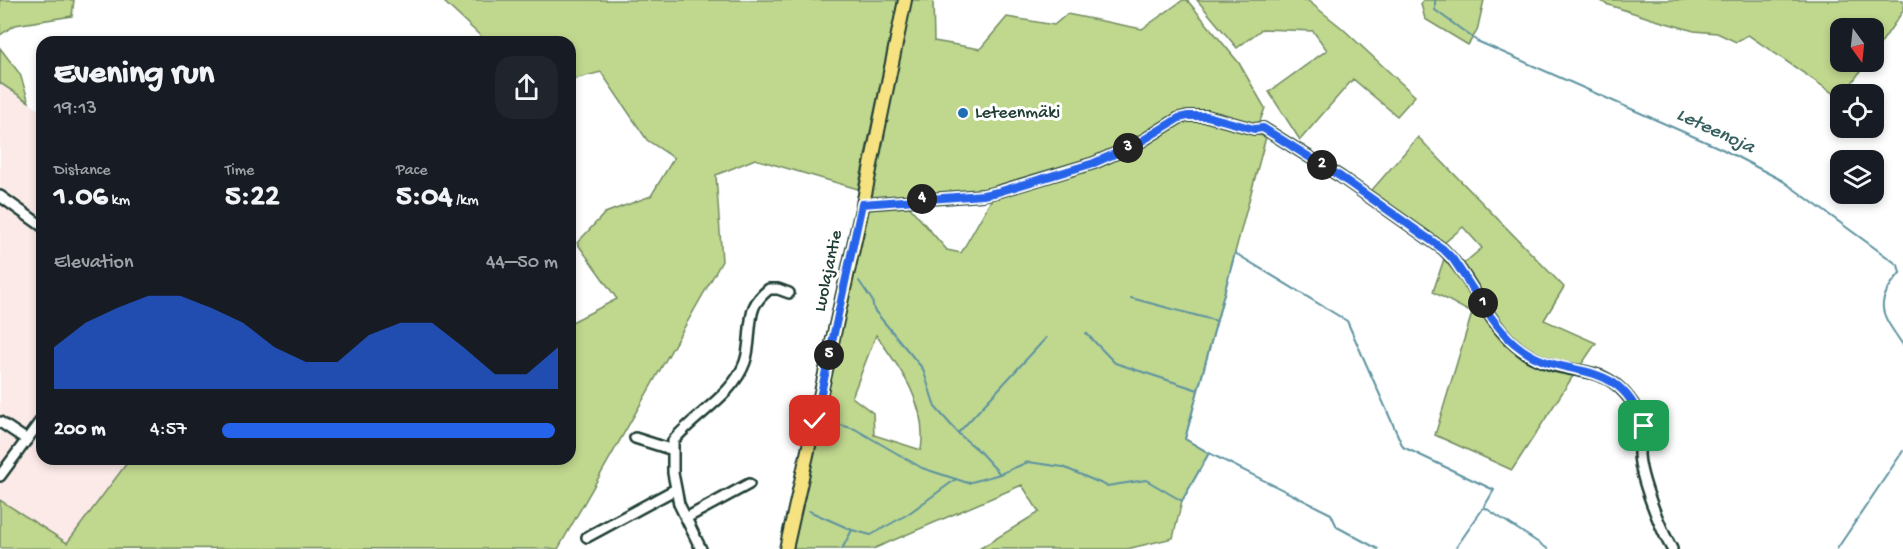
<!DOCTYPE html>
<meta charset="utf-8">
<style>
body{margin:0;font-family:"Gochi Hand",sans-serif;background:#20242c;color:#f1f3f6;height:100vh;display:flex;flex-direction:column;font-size:22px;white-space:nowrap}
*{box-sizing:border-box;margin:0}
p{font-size:20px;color:#9ea1a6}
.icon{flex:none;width:33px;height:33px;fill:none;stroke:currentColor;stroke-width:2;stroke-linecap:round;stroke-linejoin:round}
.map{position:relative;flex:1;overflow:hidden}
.sheet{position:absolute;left:36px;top:36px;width:540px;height:429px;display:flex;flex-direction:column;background:#171b24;border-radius:18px;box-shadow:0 3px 9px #0003}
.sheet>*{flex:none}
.needle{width:39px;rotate:165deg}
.tools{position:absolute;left:1830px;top:18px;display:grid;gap:12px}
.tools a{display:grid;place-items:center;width:54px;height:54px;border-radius:12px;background:#171b24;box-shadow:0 3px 9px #0003;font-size:30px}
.pin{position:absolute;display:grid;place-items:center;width:51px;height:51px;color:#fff;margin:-26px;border-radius:12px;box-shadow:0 3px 9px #0006}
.km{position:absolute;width:30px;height:30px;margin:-15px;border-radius:50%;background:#222;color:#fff;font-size:16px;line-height:30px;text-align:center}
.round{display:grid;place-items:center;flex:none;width:63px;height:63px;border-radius:18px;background:#20242c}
.overview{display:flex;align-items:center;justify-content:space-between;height:102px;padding:0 18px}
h1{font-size:33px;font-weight:700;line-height:45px}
.stats{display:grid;grid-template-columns:repeat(3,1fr);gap:9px;height:102px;padding:6px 18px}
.stats div{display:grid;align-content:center}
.stats b{font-size:30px;font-weight:700}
.stats small{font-size:16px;font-weight:400}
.stats p{font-size:16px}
.chart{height:168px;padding:12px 18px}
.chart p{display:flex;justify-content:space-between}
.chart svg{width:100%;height:108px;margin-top:6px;fill:#2563eb;opacity:.7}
ul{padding:0 18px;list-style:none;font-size:20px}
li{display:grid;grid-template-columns:96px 72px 1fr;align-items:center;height:45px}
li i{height:15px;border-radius:8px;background:#2563eb}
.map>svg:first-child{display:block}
.built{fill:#fceae8}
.green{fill:#c0d78e;stroke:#708a61;stroke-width:1.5;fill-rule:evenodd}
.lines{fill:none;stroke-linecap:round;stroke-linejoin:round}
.stream{stroke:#5d93a0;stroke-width:2}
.minor-casing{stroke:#1f3d34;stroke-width:14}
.major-casing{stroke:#1f3d34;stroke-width:16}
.minor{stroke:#fff;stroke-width:9}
.major{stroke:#f6e281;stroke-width:12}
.route-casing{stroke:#fff;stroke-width:12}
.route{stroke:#2563eb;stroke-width:8}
.poi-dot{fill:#1f6fb2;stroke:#fff;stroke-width:2}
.labels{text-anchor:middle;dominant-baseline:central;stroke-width:6;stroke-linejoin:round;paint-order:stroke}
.poi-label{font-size:18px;fill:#1f3d34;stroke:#fff;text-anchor:start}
.street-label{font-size:18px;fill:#1f3d34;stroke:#fff}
.water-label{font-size:20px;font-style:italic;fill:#396161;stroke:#fff}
</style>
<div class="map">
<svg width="1903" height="549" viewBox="0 0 1903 549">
<rect width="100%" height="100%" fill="#fff"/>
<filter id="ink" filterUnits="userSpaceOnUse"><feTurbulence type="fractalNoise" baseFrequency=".0167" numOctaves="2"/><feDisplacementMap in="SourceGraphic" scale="12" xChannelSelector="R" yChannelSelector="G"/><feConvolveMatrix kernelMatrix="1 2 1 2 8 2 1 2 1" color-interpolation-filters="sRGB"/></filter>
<g filter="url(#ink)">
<path class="built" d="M0 83 42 112V459H130L67 544 0 500Z"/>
<path class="green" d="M0 0H74L72 16 15 25 0 35Z
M442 0H898L858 189 755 159 716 175 722 261 558 549 0 548V500L67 543 130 459H570V323L617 299 577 243 605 213 651 196 674 158 647 140 601 72 570 80V42H487Z
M907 0H933L934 41 980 49 1007 17 1054 25 1067 14 1142 29 1183 0H1187L1239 63 1265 108 1258 126 1199 111 1187 112 1135 142 1093 161 994 190 868 200Z
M1197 0H1307L1342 28 1415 96 1397 116 1353 79 1300 140 1269 92 1327 50 1313 31 1262 29 1237 48Z
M1423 0H1484L1477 31 1468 45 1425 19 1421 4Z
M1599 0H1903V11L1874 53V28H1840V62H1867L1844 94H1840V98L1748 35 1736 42 1717 33 1694 31 1652 19 1606 4Z
M0 48 20 74 29 102 0 83Z
M1192 120 1208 121 1266 137 1185 439 1209 453 1182 501 1173 538 1127 549H979L1039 512 1022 485 873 549H793L867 212 873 207 907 204 947 250 961 253 993 197 1096 167 1140 147 1179 122ZM876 335C901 369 928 405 921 450L874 435 873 413 852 397Z
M1418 137 1564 287 1544 320 1596 343 1579 368C1564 365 1548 363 1534 355 1501 338 1481 295 1462 265L1482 248 1463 227 1444 243 1371 191Z
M1445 256 1498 330 1532 358 1577 370 1512 470 1435 435 1472 313 1433 292Z"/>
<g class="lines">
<path class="stream" d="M1435 0V10L1477 41 1722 149 1783 181 1898 265 1900 273C1872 305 1882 314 1903 345
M859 281 872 300 874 310 923 369 935 407 960 435 978 450 1000 474 1028 462 1063 467 1107 486 1146 480 1182 501 1209 453
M1131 298 1217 321
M1086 333 1115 363 1198 390
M829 422 855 429 922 468 968 483 1000 474
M959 432 1046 338
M809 511 852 530
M842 549 852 530 871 535 908 514 956 479
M1378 549 1337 527 1331 514 1209 453 1185 439 1235 253 1347 321 1403 447 1494 490 1484 507 1548 549
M1455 549 1484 507
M1837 549 1903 451"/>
<defs>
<path id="minor" d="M0 196 42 226
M863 204 983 195 997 192 1094 163 1137 144 1179 118 1188 116H1207L1254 129 1263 128 1341 177 1443 249C1476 281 1489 334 1532 357 1578 381 1607 356 1640 415 1648 429 1639 439 1639 454 1640 478 1660 528 1672 549
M0 422 27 440
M635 438 673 450
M0 476 42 419
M686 518 749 484
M587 537 676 489
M701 549 679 504 673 473V441C695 414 733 396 745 362 751 346 748 321 754 307 757 300 763 294 769 289H778L789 293"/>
<path id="major" d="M786 549 863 204 905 0"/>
</defs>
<use href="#minor" class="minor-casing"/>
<use href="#major" class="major-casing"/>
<use href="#minor" class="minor"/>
<use href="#major" class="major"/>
</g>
</g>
<g class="lines" filter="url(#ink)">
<defs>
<path id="route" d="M815 421 862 204 983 195 998 192 1094 163 1137 144 1179 118 1188 116H1207L1254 129 1263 128 1341 177 1443 249 1452 258C1471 284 1491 324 1515 344 1563 385 1616 350 1644 426"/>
</defs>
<use href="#route" class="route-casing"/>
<use href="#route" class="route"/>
</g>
<circle class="poi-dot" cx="963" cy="113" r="6"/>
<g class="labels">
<g class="poi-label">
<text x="975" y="113">Leteenmäki</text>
</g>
<g class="street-label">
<text transform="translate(829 271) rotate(-78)">Luolajantie</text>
</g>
<g class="water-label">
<text transform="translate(1715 132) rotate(25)">Leteenoja</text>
</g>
</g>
</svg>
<div class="tools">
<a><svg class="needle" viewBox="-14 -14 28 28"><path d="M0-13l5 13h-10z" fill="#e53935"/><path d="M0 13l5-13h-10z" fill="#9ea1a6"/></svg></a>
<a><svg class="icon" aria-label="locate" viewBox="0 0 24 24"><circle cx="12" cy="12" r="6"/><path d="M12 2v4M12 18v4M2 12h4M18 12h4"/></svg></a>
<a><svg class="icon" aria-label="layers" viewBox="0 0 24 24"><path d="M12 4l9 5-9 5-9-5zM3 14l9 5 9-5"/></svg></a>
</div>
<div class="pin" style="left:1644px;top:426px;background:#1e9e55"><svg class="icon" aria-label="arrive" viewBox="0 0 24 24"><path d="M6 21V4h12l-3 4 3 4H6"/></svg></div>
<div class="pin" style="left:815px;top:421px;background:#d93025"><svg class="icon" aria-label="check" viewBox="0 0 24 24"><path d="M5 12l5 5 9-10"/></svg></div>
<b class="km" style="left:1483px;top:303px">1</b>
<b class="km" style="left:1322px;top:165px">2</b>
<b class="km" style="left:1128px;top:148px">3</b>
<b class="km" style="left:922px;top:199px">4</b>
<b class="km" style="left:829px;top:355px">5</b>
<section class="sheet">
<div class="overview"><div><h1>Evening run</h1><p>19:13</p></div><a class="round"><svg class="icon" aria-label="share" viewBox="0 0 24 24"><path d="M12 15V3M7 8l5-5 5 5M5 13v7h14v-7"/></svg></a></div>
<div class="stats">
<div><p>Distance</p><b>1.06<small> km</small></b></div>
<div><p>Time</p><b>5:22</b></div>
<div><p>Pace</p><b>5:04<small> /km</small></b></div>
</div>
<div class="chart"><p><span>Elevation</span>44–50 m</p>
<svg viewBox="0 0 160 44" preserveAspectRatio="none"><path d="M0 44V27L10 17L20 11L30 6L40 6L50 11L60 17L70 27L80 33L90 33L100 22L110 17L120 17L130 27L140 38L150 38L160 27V44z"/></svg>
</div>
<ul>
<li><b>200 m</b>4:57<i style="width:99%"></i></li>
</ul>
</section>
</div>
